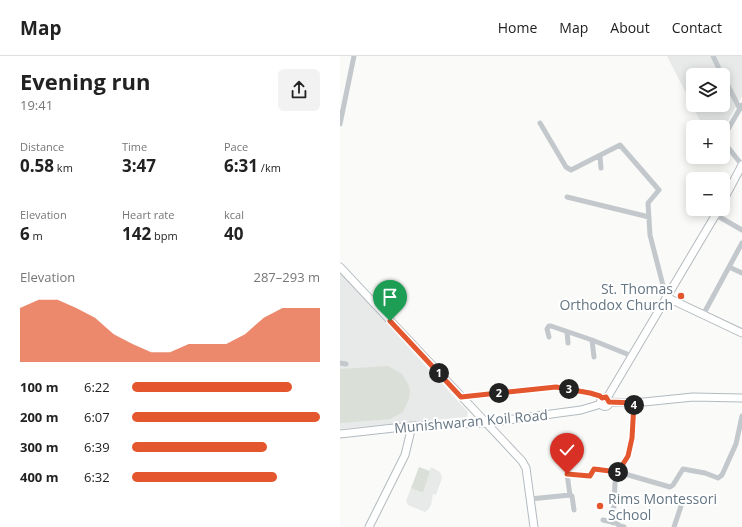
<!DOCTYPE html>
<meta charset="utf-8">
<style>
body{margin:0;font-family:"Open Sans",sans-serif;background:#f2f2f2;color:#222;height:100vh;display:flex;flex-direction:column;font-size:15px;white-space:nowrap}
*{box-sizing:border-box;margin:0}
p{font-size:13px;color:#767676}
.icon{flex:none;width:22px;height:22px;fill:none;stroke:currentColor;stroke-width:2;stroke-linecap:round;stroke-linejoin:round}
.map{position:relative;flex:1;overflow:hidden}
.details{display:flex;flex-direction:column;background:#fff;width:340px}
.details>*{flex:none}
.tools{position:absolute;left:346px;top:12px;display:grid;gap:8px}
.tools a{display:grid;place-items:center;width:44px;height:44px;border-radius:6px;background:#fff;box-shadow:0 2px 10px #0003;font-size:20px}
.pin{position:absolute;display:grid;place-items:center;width:34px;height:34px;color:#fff;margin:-41px -17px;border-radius:50% 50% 50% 0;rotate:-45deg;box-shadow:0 0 4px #0007}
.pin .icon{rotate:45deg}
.km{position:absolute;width:20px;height:20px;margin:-10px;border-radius:50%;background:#222;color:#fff;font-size:11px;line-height:20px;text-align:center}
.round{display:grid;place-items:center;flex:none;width:42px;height:42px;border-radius:6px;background:#f2f2f2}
.head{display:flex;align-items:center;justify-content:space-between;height:68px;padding:0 20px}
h1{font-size:22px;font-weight:700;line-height:30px}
.figures{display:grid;grid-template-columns:repeat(3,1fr);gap:6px;height:68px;padding:4px 20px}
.figures div{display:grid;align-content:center}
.figures b{font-size:17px;font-weight:700}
.figures small{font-size:11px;font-weight:400}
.figures p{font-size:11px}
.chart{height:112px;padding:8px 20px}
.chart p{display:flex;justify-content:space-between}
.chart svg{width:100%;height:72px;margin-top:4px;fill:#e4572e;opacity:.7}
ul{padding:0 20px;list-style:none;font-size:13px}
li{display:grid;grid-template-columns:64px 48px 1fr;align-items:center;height:30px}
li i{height:10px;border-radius:5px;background:#e4572e}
header{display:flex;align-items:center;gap:24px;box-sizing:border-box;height:56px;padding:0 20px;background:#fff;border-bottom:1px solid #e0e0e0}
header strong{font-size:19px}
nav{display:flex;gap:22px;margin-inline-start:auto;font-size:14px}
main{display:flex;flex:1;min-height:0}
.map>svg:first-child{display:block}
.built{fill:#e8e9e9;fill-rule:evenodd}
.green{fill:#dadfd7}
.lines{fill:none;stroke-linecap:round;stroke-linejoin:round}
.secondary-casing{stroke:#b3babf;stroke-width:9}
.street{stroke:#c3c8cc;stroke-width:5}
.secondary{stroke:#fff;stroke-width:7}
.route-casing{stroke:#fff;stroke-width:8}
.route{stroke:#e4572e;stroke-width:5}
.poi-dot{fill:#e4572e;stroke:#fff;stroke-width:1.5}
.labels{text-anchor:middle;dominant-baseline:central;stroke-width:4;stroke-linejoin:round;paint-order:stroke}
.poi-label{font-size:14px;fill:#657683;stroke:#fff;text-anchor:end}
.street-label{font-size:14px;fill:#657683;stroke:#fff}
</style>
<header>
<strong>Map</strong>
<nav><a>Home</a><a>Map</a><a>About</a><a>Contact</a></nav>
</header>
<main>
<section class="details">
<div class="head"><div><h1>Evening run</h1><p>19:41</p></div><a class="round"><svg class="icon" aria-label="share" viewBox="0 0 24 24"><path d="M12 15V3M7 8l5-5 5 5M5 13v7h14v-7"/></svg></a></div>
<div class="figures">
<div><p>Distance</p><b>0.58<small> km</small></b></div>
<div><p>Time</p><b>3:47</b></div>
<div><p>Pace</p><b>6:31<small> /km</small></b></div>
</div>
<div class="figures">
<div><p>Elevation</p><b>6<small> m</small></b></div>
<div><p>Heart rate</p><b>142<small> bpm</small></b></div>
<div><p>kcal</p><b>40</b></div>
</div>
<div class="chart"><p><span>Elevation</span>287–293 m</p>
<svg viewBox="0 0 160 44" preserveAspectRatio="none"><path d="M0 44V11L10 6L20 6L30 11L40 17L50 27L60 33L70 38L80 38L90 33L100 33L110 33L120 27L130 17L140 11L150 11L160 11V44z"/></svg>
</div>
<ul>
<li><b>100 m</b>6:22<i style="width:85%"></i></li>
<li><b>200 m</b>6:07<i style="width:100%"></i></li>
<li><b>300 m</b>6:39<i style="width:72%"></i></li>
<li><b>400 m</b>6:32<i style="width:77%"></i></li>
</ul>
</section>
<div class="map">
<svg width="402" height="471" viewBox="0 0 402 471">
<rect width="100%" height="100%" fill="#fafaf8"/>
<path class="built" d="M327 0H402V40L383 74V71H365L358 61ZM353 19H383V49H353Z
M0 217 128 356 127 361 0 373Z
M91 411 100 416 102 422 96 439 93 438 91 449 88 454 85 456 68 449 66 445 71 432 83 437Z"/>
<path class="green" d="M48 310 62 318 68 328 70 334 69 343 63 356 50 363 0 367V313Z
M79 411 90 415 83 437 71 432Z"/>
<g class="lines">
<defs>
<path id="secondary" d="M383 145 402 109
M0 211 182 405 186 412 194 471
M326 241 402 277
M260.5 346a4.5 4.5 0 1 1 9 0a4.5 4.5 0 1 1-9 0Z
M267 342 379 153
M269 346 294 347 353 341 402 342
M0 378 72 370 145 367 241 354 261 348
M29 471 65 399 72 370"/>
</defs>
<use href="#secondary" class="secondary-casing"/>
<path class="street" d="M373 0 382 19
M383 20 400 53
M200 67 226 111 231 114 280 89 319 134 308 147 310 179 326 241
M0 68 14 0
M383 82 402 49
M383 85 402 109
M260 100 261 112
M227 141 309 161
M376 159 402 174
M389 211 402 217
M363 259 402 187
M227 276 228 287
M209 281 207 273 209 270H211L252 284 292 300
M252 284 254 301
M0 307 6 308
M121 341 216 331 250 337 260 340 262 342
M190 443 230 439
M234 454 232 440 230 439 227 418 250 419 254 413 278 416 330 431 333 429 343 413 365 417 378 422 382 419 396 388 402 360
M263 464 276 467 280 470 284 471
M273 467 275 427 278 416 288 400 292 381 294 347
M334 471 342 447"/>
<use href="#secondary" class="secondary"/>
</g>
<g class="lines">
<defs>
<path id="route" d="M50 265 121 341 216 331 250 337 260 340 262 342 266 341 269 346 294 347 292 382 288 400 278 416 254 413 250 420 227 418"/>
</defs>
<use href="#route" class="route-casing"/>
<use href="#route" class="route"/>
</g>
<g class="poi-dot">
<circle cx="341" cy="240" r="4"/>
<circle cx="260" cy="450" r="4"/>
</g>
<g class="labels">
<g class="poi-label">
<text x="333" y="232">St. Thomas<tspan x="333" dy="16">Orthodox Church</tspan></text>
<text x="268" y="442" text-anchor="start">Rims Montessori<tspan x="268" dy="16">School</tspan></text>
</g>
<g class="street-label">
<text transform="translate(131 365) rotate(-5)">Munishwaran Koil Road</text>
</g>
</g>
</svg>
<div class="tools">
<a><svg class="icon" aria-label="layers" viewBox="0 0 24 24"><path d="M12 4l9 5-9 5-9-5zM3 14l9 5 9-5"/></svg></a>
<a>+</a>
<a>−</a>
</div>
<div class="pin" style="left:50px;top:265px;background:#1e9e55"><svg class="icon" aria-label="arrive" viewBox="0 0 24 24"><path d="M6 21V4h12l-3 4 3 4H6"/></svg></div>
<div class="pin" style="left:227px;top:418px;background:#d93025"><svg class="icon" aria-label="check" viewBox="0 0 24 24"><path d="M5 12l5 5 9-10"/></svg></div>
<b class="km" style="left:99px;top:317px">1</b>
<b class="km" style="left:159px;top:337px">2</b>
<b class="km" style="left:229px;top:333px">3</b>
<b class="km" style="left:294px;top:349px">4</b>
<b class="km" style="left:278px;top:416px">5</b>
</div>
</main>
